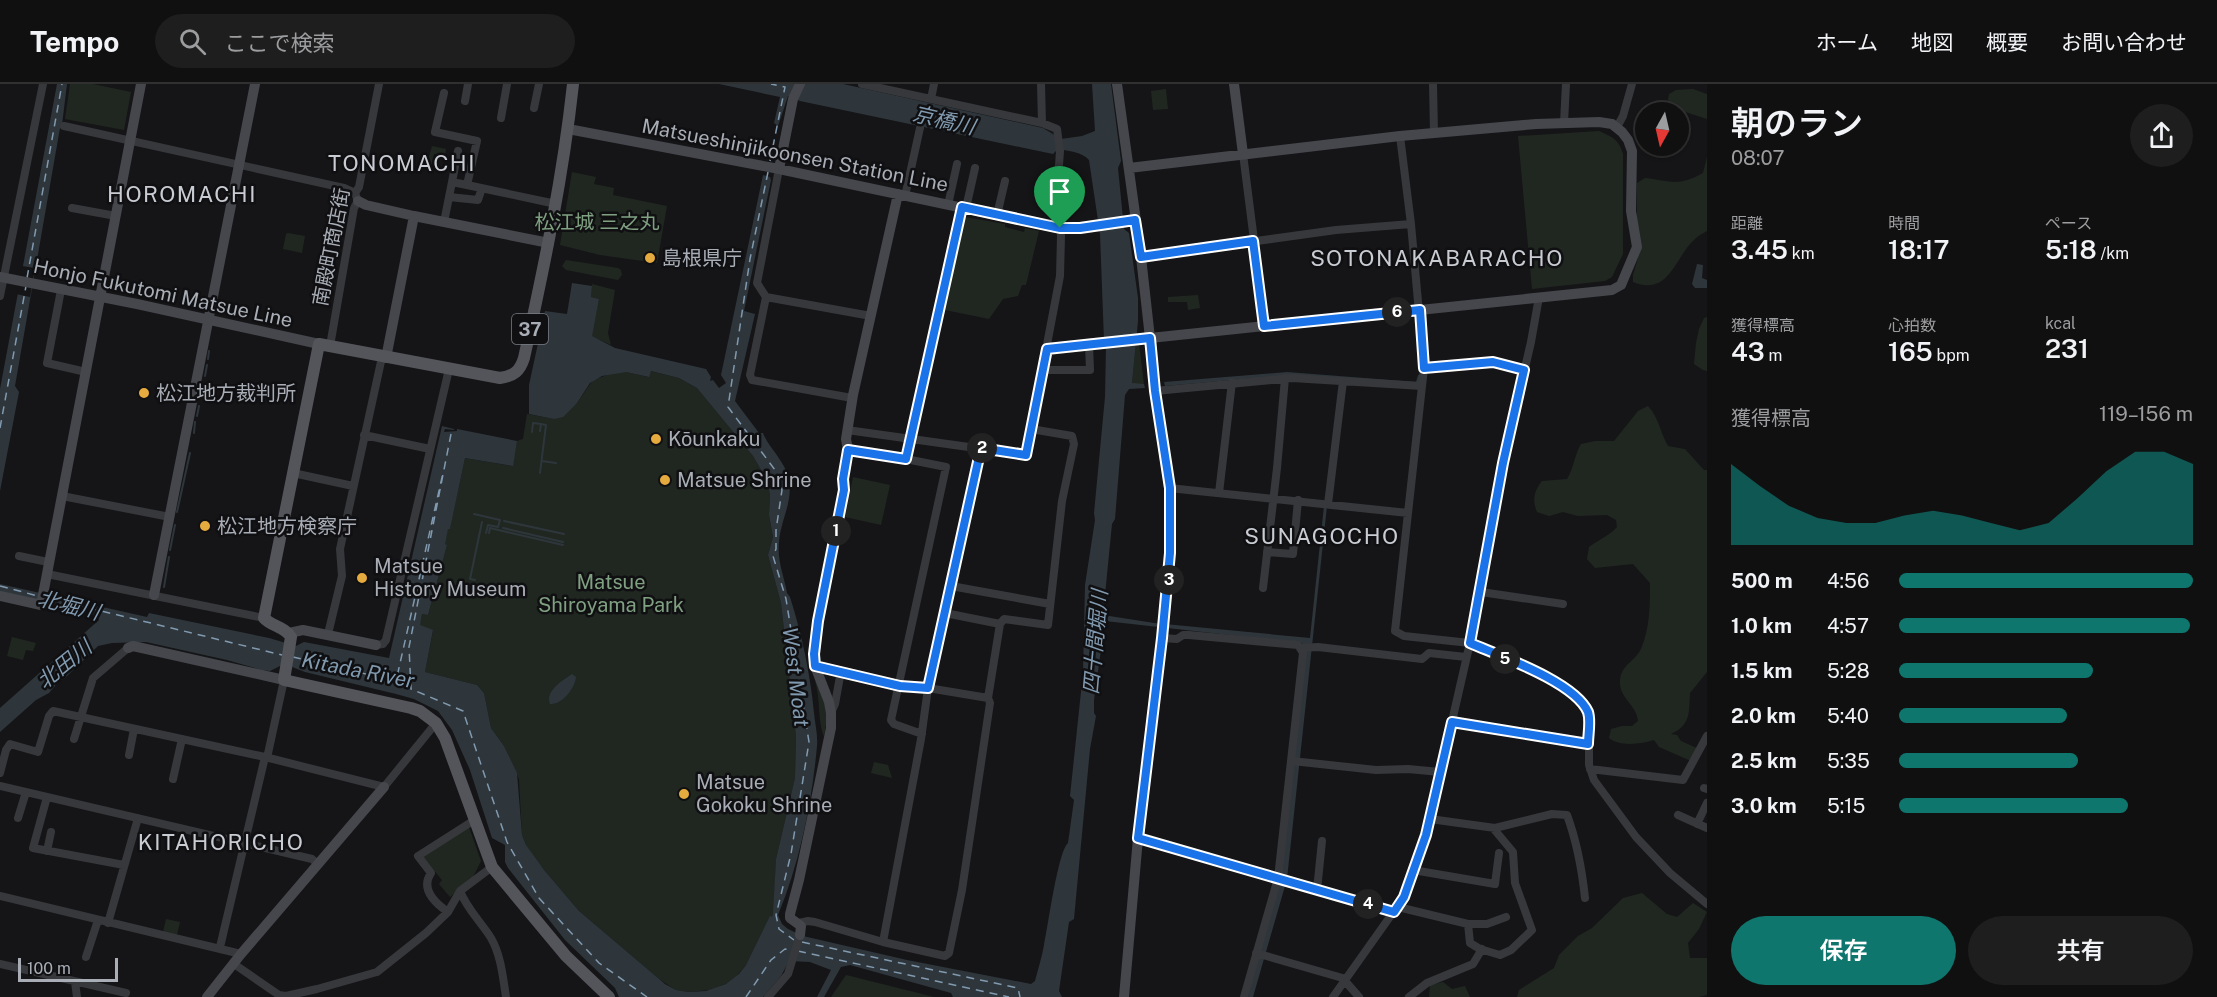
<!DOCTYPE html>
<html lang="ja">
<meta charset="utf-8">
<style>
body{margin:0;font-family:"Public Sans","Noto Sans JP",sans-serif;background:#1e1e1f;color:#f1f3f6;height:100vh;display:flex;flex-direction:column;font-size:22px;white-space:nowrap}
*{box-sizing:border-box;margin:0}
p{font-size:20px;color:#9c9d9f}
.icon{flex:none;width:33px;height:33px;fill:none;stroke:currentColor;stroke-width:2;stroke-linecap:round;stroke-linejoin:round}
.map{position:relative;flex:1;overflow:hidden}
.details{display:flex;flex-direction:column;background:#101011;width:510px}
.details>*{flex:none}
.needle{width:39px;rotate:188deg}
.buttons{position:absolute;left:1635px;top:18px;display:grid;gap:12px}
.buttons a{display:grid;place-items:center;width:54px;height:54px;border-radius:50%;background:#101011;box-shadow:0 2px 4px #0004,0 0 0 2px #303031;font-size:30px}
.scale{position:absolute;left:18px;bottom:15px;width:100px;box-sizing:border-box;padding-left:6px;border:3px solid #a8adb6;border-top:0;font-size:16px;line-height:21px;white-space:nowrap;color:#a8adb6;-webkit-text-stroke:4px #101012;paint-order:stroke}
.pin{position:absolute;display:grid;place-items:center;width:51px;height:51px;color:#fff;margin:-62px -26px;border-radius:50% 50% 50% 0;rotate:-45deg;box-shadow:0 0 6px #0007}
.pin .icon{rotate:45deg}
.km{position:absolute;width:30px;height:30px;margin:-15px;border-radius:50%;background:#222;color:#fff;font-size:16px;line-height:30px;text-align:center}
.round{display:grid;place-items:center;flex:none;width:63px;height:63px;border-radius:32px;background:#1e1e1f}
.headline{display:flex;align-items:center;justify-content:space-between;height:102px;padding:0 24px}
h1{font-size:33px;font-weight:600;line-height:45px}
.stats{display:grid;grid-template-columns:repeat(3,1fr);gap:9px;height:102px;padding:6px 24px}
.stats div{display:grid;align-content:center}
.stats b{font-size:26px;font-weight:600}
.stats small{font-size:16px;font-weight:400}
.stats p{font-size:16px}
.chart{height:168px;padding:12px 24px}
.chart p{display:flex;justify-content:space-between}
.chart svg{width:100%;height:108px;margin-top:6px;fill:#0f766e;opacity:.7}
.cta{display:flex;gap:12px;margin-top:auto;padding:12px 24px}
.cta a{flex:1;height:69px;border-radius:36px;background:#0f766e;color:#fff;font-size:24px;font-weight:600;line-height:69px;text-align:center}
.cta a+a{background:#1e1e1f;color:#f1f3f6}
ul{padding:0 24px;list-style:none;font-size:20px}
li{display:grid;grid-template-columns:96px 72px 1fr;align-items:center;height:45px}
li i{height:15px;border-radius:8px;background:#0f766e}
header{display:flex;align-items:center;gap:36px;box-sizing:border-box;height:84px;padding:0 30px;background:#101011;border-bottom:2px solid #303031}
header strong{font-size:28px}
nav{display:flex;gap:33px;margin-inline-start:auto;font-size:21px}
.search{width:420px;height:54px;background:#1e1e1f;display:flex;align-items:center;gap:15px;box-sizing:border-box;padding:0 21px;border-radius:33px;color:#9c9d9f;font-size:22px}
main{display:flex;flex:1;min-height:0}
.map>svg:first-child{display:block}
.green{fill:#202721}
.water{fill:#2e363c}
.pier{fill:#151517}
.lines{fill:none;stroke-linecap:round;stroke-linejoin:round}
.stream{stroke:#2e363c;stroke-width:2}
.ferry{stroke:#819aaf;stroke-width:1.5;stroke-dasharray:8 6;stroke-linecap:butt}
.street{stroke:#37383c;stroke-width:8}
.secondary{stroke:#45474c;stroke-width:10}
.primary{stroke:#53555b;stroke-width:12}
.route-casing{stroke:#fff;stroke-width:12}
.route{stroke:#1a73e8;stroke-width:8}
.poi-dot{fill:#e6ab3f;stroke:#101012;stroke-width:2}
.labels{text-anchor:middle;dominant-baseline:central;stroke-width:5;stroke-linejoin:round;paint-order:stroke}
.shield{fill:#101012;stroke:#7a7e85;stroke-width:1.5}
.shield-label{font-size:18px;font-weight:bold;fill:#a8adb6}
.street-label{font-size:20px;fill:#a8adb6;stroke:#101012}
.park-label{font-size:20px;fill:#80a082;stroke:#101012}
.poi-label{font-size:20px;fill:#a8adb6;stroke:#101012;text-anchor:start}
.water-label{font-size:21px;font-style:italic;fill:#819aaf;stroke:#101012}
.quarter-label{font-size:22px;letter-spacing:1.5px;fill:#c9ccd3;stroke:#101012}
</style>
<header>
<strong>Tempo</strong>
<div class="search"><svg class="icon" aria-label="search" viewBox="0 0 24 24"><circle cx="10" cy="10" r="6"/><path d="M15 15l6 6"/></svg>ここで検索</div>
<nav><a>ホーム</a><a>地図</a><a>概要</a><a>お問い合わせ</a></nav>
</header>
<main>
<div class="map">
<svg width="1707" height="913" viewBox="0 0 1707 913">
<rect width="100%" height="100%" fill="#151517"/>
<path class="green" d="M70 0H93L131 8 124 46 65 35Z
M1166 5 1168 25 1153 26 1151 7Z
M1693 5 1707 10V35L1676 25 1668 16 1669 10 1676 6Z
M1599 47C1613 53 1619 56 1623 70V170L1612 193 1605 197 1532 205 1518 52Z
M432 62 446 65 445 72 434 70 432 81 427 80Z
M1707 73V147C1703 149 1698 152 1695 155 1675 172 1670 213 1633 198V191L1641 164 1637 139V99L1645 94C1671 97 1678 103 1703 89Z
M572 88 596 93 594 100 614 104 613 111 667 122 657 179 600 171 560 161Z
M965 133 1005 140V143L1024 148 1025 144 1039 147 1026 201H1022L1018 212 1003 215 989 235 945 226Z
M288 149 305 152 302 169 283 165 286 150Z
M566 176 618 184 621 186 622 191 618 196 566 186 562 182Z
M592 200 615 206 608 249 611 261 591 252 599 215 591 213Z
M1198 211 1200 224 1188 226 1187 218H1168V213Z
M1707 233V287L1703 286 1694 280 1696 259 1699 245 1704 234Z
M1136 258 1139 259 1144 300H1132Z
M650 287 679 294 697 304 753 372 768 398 770 412 769 431 773 453 768 471 781 519 796 653 795 694 776 775 774 825 772 833H770L746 881 736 893 728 899 710 906 688 908 676 906 659 895 579 827 537 778 526 761 522 751 519 695 504 662 491 644 484 609 477 601 425 588 433 547 419 542 422 530 428 531 447 461 444 460 448 444H450L465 374 512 382 517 357 523 355 527 330 554 335 577 319 593 296 616 288H626L648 293Z
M1648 322C1659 334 1660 348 1668 362L1685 365 1704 386H1707V588L1690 609C1689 628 1691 641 1671 650L1677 651 1681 657 1699 665 1691 677 1659 663 1654 656C1641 660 1620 663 1609 654L1611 645 1622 642H1632L1638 637C1637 622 1621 615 1620 600 1619 581 1635 578 1641 565 1650 544 1650 521 1650 499L1633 480 1595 484 1587 475 1589 463C1598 456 1609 452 1617 443L1616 436 1607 431 1578 432 1563 428 1549 432 1537 428C1532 416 1534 407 1542 397L1567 395C1574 384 1574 372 1581 360L1595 357H1614L1638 327Z
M853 393 890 401 881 441 845 433Z
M12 553 36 559 33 567 26 566 23 576 7 572Z
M815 597H817L828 627 824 653C817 635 821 616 815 597Z
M874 678 888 681 892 694 871 689Z
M469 743 481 777 472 795 450 813 439 800 442 796 422 772Z
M1642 809 1667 830 1677 833 1693 819 1707 828 1699 845 1688 859 1690 874H1707V911L1699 913H1517L1519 906 1554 884 1559 871 1578 852 1592 844 1623 814Z
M166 835 180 838 177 851 163 848Z
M846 891 934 913H831Z
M1443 898 1452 905 1465 902 1470 913H1429L1430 901Z"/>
<path class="water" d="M57 0H67L62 41 60 44 15 302 19 308 0 407V305Z
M719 0H843L1043 44 1061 55 1082 52 1095 47 1092 0H1111L1121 77 1118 84 1124 145 1129 149 1138 214V237L1132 299 1144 300 1145 304 1129 305 1125 311 1115 435 1112 440 1103 531 1154 539 1310 554 1324 422H1327L1287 795 1253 913H1248L1288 731 1306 568 1302 559 1105 537 1094 616V629L1096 632 1090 665 1074 835 1069 838 1059 907 1062 913H953L951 909 850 881 841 883 824 913H817L831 886 810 878 789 877 781 892 763 913H619L615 904 565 856 508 784 505 778V761L492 754 470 686 452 646 438 627 414 615 396 610 305 588 287 581 280 582 270 587 262 586 227 576 146 558 112 559 98 562 65 594 59 597 49 609 36 616 0 648V624L99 536 97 532 0 509V500L147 533 149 529 269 554 296 562 304 558 389 574 442 342 454 345V346L445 345 444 348 457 347V345L517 357 513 382 465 374 450 445H448L445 460 447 461 428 531 422 530 420 541 433 546 425 588 477 601 484 609 491 644 504 662 517 689 522 751 526 761 544 786 579 827 665 900 676 906 688 908 706 907 726 900 739 890 746 881 770 832 772 833 773 829 776 775 795 694 796 653 781 519 768 471 773 453 769 431 770 412 768 398 753 372 697 304 679 294 651 287 649 293 626 288 602 292 590 299 577 319 563 333 554 335 529 330V301L545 227 567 230 572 199 592 202 591 213 599 215 592 252 615 264 706 285 711 293 710 297 713 296 719 304 726 299 721 291 763 91 770 93 771 96 744 227 755 230 735 317 759 349H763C768 363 786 378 789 396 793 419 780 437 779 459 777 476 784 492 787 509L790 513C802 551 810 589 814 629 815 640 818 651 817 662 812 717 800 778 778 831L782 840 788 845 803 852 907 876 1031 900 1035 897C1038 885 1042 873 1044 861 1048 843 1058 767 1068 759L1074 716 1070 712 1083 589 1085 501 1095 436 1094 429 1105 313 1106 262 1104 256 1100 150 1089 76C1082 68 1069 67 1058 65L1053 70 800 17 788 12 778 42 774 39 780 13Z
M1697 180 1703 181 1702 194 1707 196V204H1695L1692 200Z
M1287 288 1416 298 1418 291 1421 290 1420 298 1255 294 1165 302 1164 298Z
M572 590 576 593C575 604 562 621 550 620 545 607 562 597 572 590Z"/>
<path class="pier" d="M22 182 35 184 30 213 16 210Z"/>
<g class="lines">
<path class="stream" d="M208 275 209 267
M205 292 207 281
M197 332 199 322
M540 347 541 340 546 341
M532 348 533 339 541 340
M194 349 195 338
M542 377 556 379
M540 389 546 341
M177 428 190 369
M474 430 500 436 498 443 488 441 486 449
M504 437 564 450
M503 444 563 458
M489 449 490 444 563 461
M170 466 175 441
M475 496 470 495 482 438
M164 503 169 473"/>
<path class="ferry" d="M770 77 785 3 771 0
M768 88 750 175 728 323 778 390 782 406 776 446V465L773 472 786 515 809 658 791 770 776 831 779 845 794 856
M27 194 62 0
M0 344 26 202
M451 350 409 563 411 605 463 627 507 758 539 814 599 879 647 913
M0 502 38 512
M48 514 282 571
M293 573 396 597 443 389
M802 858 1018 904 1020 913
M798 867 1009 913
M746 913 771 876 785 865 791 866"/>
<path class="street" d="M1041 0 1042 39
M1433 0 1434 49
M444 9 435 48 477 57 467 101 556 120
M931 15 934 0
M465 17 468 0
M534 24 539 0
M501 34 507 0
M1564 39 1566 0
M64 42 344 104 355 109
M1617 43 1623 32 1632 0
M1400 52 1411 140 1424 284 1395 547 1404 552 1470 559 1542 591 1576 611 1589 630V681L1594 696 1636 753 1670 789 1707 820
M1243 70 1265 242
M779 85 757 199 766 213 871 232
M452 98 458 67
M905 112 920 44
M449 113 478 116 482 104
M948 121 957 80
M72 124 116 132
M966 124 975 84
M997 131 1005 97
M444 138 452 98 467 101
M1141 173 1336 146 1411 140
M61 206 47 279 86 288
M0 212 43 0
M766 213 750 291 752 296 852 314
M330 262 354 124 358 117 355 109 359 103 379 0
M1047 265 1150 254
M1424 284 1493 278 1524 286
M1043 286H1090L1089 261
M1155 307 1292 294 1422 302
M847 346 1026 371 1060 192 1061 152 1058 95 1060 67 1057 45 1042 39 862 0
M364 351 430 365
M848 366 906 375
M293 389 353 402
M1169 404 1408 429
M1219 409 1232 298
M62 412 170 433
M1328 420 1343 297
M1267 468 1293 470 1298 416
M19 472 48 478
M47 490 264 534
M951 502 1050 520
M1263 504 1277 384 1285 294
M1481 508 1563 520
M945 529 1000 540
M328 550 342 492 340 465 382 273
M1162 554 1177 555 1183 551H1189L1298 561 1303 569 1278 794 1244 913
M376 561 383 560 386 556 449 285
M1301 564 1318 563 1422 575 1429 569 1466 573
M815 582 900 602 928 604 988 614
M831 629 835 620 841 587
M1452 638 1588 660
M922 650 894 640 891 636 946 383 906 375 962 124
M74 655 93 594 128 564
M129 671 134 645
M267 674 284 596
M1292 677 1376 686 1408 685 1440 688
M1590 685 1683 696 1707 652
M0 689 6 666 10 660 38 668 49 632 53 627 265 673 384 703 436 639
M173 695 182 655
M0 702 312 775 318 780
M1704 704 1707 705
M47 713 33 764 124 781
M1678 731 1707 744
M18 734 26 708
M1430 735 1495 744 1552 730 1567 731C1577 758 1582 786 1585 814
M1697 740 1707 719
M1138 754 1394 828
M47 767 51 748
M492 783 460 807C467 825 481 838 491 854 501 871 503 894 506 913
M1413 786 1495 800 1499 769
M1317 806 1322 757
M460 807 448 828C435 819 420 805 431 789L418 772 476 735
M0 812 241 870
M1398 823 1468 840H1487L1506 833
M108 839 138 734
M799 839 808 837 815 838 883 858 945 872 949 869 962 806 990 619 988 614 1000 540 1004 535 1048 541 1062 417 1074 360 1072 352 1031 345
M1468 840 1470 859 1480 865 1500 871 1511 866 1532 846 1515 799 1513 768 1493 744
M883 858 921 655 928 604 981 364
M220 863 265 673
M1256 869 1346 895
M86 873 98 836
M0 880 126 909
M234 880 279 911 286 912 317 905 377 888 426 849 448 828
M1345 897 1359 913
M75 898 77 913
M768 913 788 890 800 851
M1333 913 1404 813 1426 751 1472 550 1503 379 1531 258 1539 213
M1409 913 1427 899 1473 880 1482 865"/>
<path class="secondary" d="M1117 0 1141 173 1150 254
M1234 0 1243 70
M568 45 779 85 1048 142 1080 144 1135 136
M779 85 793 15 800 0
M358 117 366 121 414 132
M0 193 137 220 319 260
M386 274 414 132 549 159
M154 511 255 0
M0 512 41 521 141 0
M289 549 303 546 376 561
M128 564 133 562 284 596
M800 851 801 842 790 834V830L799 796 831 644V629L829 618 815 582 814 570 818 537 844 406 843 395 848 366 846 355 853 311 898 110
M207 913 241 870 384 703
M1124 913 1138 754 1162 554 1170 469 1169 404 1155 307 1150 254 1612 206 1621 201 1637 163 1631 127 1632 67 1628 56 1622 48 1612 40 1599 38 1536 40 1400 52 1129 84"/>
<path class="primary" d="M573 0C563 93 544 183 524 274 520 287 514 292 500 294L319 260 264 534C271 542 285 543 291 553L284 596 411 624 420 627 436 639 445 654 492 783 566 872 609 913"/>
</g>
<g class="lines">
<defs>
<path id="route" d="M962 123 1060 144H1080L1135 136 1141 173 1253 157 1264 242 1420 226 1424 284 1493 278 1524 286 1503 379 1470 559C1500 572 1575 598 1588 628 1591 637 1588 651 1588 660L1452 638 1426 751 1404 813 1394 828 1138 754 1162 554 1170 469V404L1155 307 1150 254 1047 265 1026 371 981 364 928 604 900 602 815 582 814 570 818 537 844 406 843 395 848 366 906 375Z"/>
</defs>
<use href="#route" class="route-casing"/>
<use href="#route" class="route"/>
</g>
<g class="poi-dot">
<circle cx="650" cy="174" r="6"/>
<circle cx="144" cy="309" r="6"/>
<circle cx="656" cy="355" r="6"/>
<circle cx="665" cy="396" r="6"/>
<circle cx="205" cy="442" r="6"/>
<circle cx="362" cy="494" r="6"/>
<circle cx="684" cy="710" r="6"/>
</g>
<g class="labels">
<rect class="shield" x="512" y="230" width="36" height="30" rx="4.5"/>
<g class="shield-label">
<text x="530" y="245">37</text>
</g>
<g class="street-label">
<text transform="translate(795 71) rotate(11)">Matsueshinjikoonsen Station Line</text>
<text transform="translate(331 163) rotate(-79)">南殿町商店街</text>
<text transform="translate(163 209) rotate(12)">Honjo Fukutomi Matsue Line</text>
</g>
<g class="park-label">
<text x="597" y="138">松江城 三之丸</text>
<text x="611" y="498">Matsue<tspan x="611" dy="23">Shiroyama Park</tspan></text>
</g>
<g class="poi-label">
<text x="662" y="174">島根県庁</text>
<text x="156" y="309">松江地方裁判所</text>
<text x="668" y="355">Kōunkaku</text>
<text x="677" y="396">Matsue Shrine</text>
<text x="217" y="442">松江地方検察庁</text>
<text x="374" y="482">Matsue<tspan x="374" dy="23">History Museum</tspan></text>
<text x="696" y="698">Matsue<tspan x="696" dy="23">Gokoku Shrine</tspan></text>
</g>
<g class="water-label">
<text transform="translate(944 36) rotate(13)">京橋川</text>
<text transform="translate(69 521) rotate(14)">北堀川</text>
<text transform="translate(1095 558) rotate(-85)">四十間堀川</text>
<text transform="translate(64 580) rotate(-39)">北田川</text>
<text transform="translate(358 586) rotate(11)">Kitada River</text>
<text transform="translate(796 593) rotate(83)">West Moat</text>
</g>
<g class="quarter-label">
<text x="402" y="79">TONOMACHI</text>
<text x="182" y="110">HOROMACHI</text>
<text x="1437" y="174">SOTONAKABARACHO</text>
<text x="1322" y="452">SUNAGOCHO</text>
<text x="221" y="758">KITAHORICHO</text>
</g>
</g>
</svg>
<div class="buttons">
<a><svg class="needle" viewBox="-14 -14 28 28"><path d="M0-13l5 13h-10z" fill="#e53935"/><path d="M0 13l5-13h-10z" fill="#9c9d9f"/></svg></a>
</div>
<div class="scale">100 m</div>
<div class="pin" style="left:1060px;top:144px;background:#1e9e55"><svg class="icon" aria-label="arrive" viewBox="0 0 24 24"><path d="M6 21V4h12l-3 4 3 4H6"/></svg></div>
<b class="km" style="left:836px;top:447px">1</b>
<b class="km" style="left:982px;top:364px">2</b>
<b class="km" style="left:1169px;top:496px">3</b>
<b class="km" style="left:1368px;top:820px">4</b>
<b class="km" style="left:1505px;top:575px">5</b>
<b class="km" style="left:1397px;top:228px">6</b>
</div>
<section class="details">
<div class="headline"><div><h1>朝のラン</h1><p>08:07</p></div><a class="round"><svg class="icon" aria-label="share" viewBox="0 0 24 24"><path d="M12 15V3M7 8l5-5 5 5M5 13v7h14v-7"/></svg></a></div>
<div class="stats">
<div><p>距離</p><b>3.45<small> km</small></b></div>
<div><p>時間</p><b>18:17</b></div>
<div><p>ペース</p><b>5:18<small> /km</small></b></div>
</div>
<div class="stats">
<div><p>獲得標高</p><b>43<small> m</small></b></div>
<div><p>心拍数</p><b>165<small> bpm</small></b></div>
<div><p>kcal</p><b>231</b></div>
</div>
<div class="chart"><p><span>獲得標高</span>119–156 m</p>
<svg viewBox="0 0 160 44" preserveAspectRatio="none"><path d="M0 44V11L10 20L20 28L30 33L40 35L50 35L60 32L70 30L80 32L90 35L100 38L110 35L120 25L130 14L140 6L150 6L160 11V44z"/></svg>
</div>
<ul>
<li><b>500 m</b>4:56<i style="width:100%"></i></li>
<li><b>1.0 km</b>4:57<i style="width:99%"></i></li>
<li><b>1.5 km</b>5:28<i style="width:66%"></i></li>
<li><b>2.0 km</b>5:40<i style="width:57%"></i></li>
<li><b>2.5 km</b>5:35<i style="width:61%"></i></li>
<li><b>3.0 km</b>5:15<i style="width:78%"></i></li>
</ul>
<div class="cta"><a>保存</a><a>共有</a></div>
</section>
</main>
